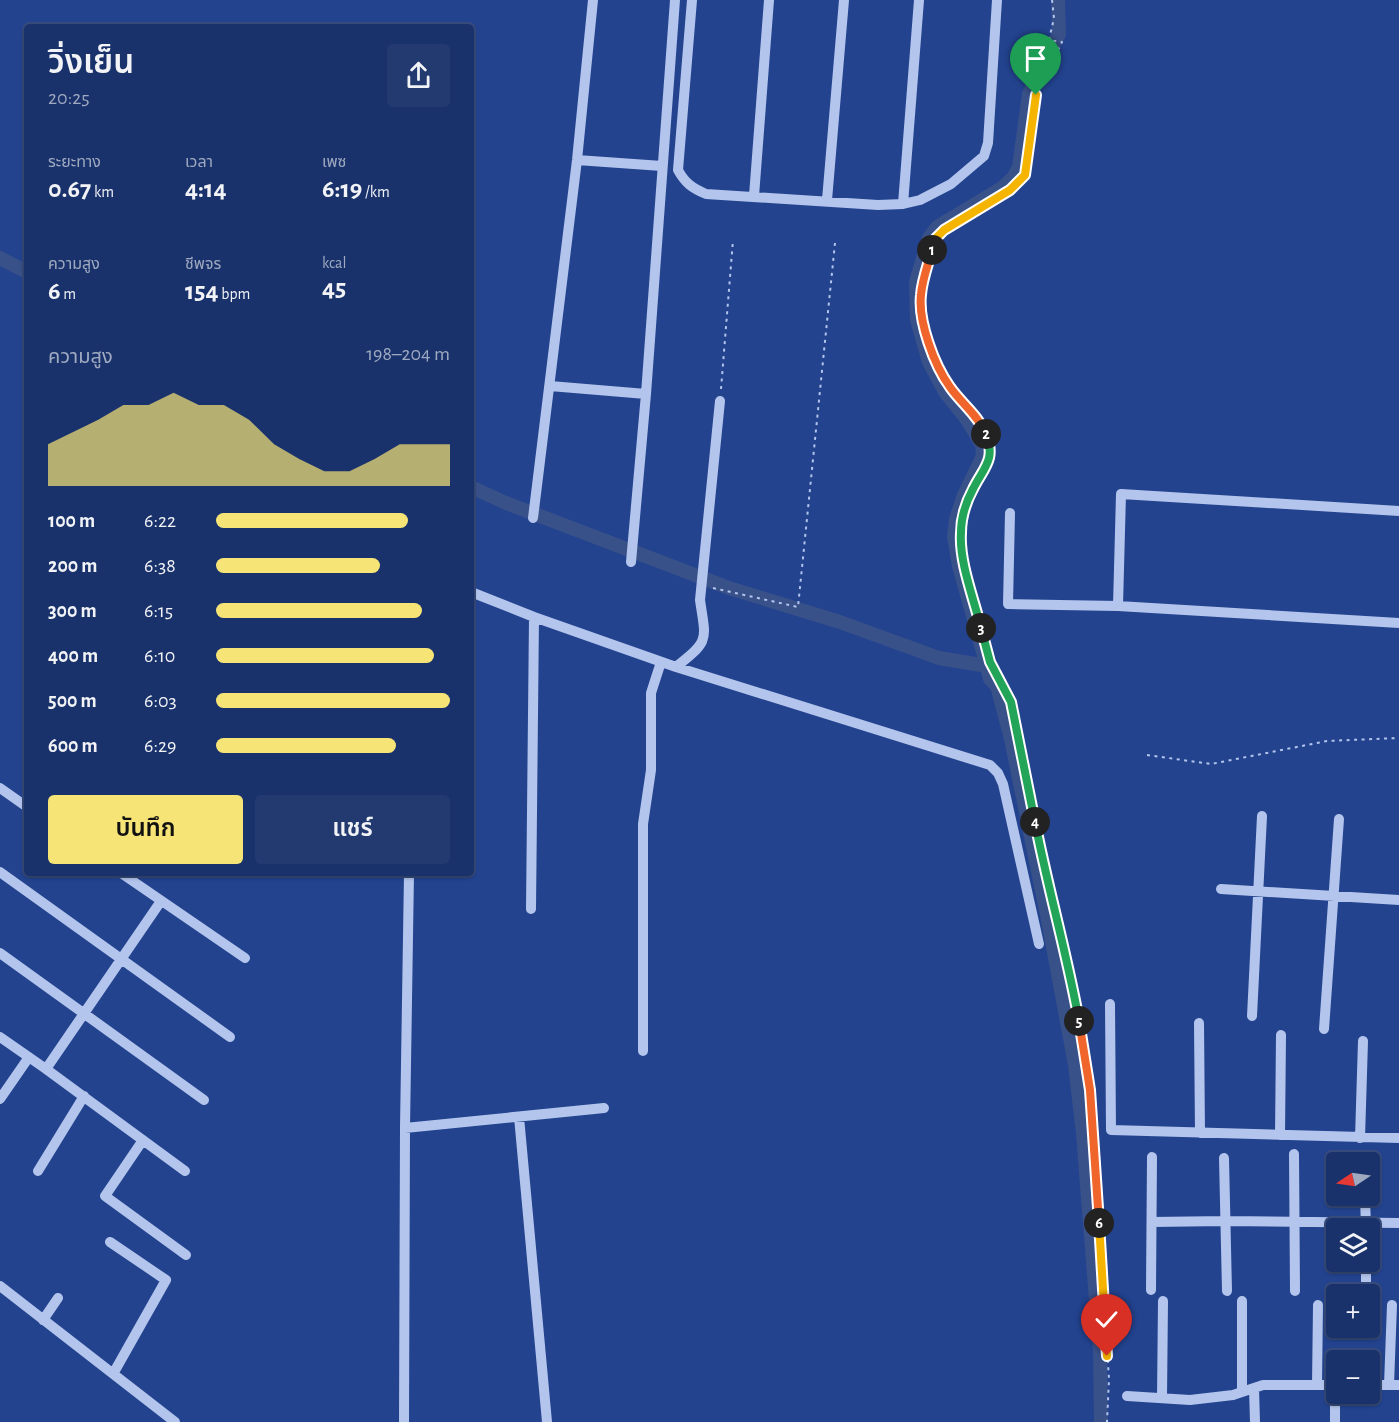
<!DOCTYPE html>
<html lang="th">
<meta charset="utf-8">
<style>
body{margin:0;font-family:"Alegreya Sans","Noto Sans Thai",sans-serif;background:#233a71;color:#f1f3f6;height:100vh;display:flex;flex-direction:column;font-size:22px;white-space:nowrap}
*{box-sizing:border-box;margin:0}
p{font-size:20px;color:#9faac1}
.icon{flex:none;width:33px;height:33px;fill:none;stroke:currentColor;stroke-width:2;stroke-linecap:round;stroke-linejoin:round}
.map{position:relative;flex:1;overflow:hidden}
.panel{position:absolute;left:24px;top:24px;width:450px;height:852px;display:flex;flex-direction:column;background:#1a326b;border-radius:6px;box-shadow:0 2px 4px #0004,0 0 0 2px #384d7e}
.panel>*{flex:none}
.needle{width:39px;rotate:257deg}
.fabs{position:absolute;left:1326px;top:1152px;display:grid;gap:12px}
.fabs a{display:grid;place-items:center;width:54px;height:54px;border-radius:6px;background:#1a326b;box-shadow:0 2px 4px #0004,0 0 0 2px #384d7e;font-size:30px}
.pin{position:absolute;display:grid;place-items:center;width:51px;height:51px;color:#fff;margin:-62px -26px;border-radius:50% 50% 50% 0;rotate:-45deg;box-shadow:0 0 6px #0007}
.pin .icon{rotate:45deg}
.km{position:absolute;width:30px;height:30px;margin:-15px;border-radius:50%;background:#222;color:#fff;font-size:16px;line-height:30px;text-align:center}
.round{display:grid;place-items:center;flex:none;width:63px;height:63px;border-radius:6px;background:#233a71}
.summary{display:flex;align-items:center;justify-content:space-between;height:102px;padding:0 24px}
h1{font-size:33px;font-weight:600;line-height:45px}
.stats{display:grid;grid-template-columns:repeat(3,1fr);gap:9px;height:102px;padding:6px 24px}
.stats div{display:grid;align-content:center}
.stats b{font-size:26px;font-weight:600}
.stats small{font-size:16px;font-weight:400}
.stats p{font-size:16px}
.chart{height:168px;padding:12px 24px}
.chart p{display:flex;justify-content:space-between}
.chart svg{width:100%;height:108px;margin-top:6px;fill:#f7e476;opacity:.7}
.cta{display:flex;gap:12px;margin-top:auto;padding:12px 24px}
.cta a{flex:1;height:69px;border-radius:6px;background:#f7e476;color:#111;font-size:24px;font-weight:600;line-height:69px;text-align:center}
.cta a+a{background:#233a71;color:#f1f3f6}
ul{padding:0 24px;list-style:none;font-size:20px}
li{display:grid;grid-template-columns:96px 72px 1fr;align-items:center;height:45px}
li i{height:15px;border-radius:8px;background:#f7e476}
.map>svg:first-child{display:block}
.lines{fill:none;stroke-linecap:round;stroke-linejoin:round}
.canal{stroke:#395189;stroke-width:14}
.path{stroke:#b3c5ec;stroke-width:2;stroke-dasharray:3 4.5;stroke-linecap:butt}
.minor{stroke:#b3c5ec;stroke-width:10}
.split-1-casing{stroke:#fff;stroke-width:12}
.split-2-casing{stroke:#fff;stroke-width:12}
.split-3-casing{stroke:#fff;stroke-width:12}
.split-4-casing{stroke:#fff;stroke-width:12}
.split-5-casing{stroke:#fff;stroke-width:12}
.split-6-casing{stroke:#fff;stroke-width:12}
.split-7-casing{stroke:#fff;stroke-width:12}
.split-1{stroke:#f5b400;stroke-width:8}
.split-2{stroke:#f0652b;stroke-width:8}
.split-3{stroke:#22a559;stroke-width:8}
.split-4{stroke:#22a559;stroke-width:8}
.split-5{stroke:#22a559;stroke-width:8}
.split-6{stroke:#f0652b;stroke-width:8}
.split-7{stroke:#f5b400;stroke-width:8}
</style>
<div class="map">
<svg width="1399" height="1422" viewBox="0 0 1399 1422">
<rect width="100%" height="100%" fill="#23438f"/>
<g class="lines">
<path class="canal" d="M1058 0 1059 34 1029 94 1019 167 1013 178 1002 188 937 227 929 238 916 282 917 320 929 362 945 392 968 421 982 445 983 456 964 495 956 519 954 536 959 566 987 666 990 679 997 686 1011 739 1048 920 1075 1065 1083 1134 1100 1352 1101 1422
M0 258 27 272
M471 487 506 503 729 588 840 622 939 658 987 666"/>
<path class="path" d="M1052 0 1054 18 1049 40 1062 42 1036 95 1025 175 1010 190 939 234 933 244 921 294V311L928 341 949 385 983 426 988 439 990 458 973 489 964 511 961 543 968 581 990 662 1007 691 1013 711 1044 871 1066 951 1090 1090 1109 1379 1107 1422
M721 389 733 240
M713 588 798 607 835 243
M1147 755 1211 764 1327 741 1399 738"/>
<path class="minor" d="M692 0 678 170C685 183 692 188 706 194L878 205 903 204 920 200 951 184 984 156 988 143 997 0
M577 160 662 166
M754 196 769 0
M827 200 844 0
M903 204 919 0
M550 386 646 394
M1010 513 1008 604 1118 606 1399 623
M533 518 577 160 593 0
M631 562 646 394 675 0
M471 592 534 617 676 667 990 765 998 773 1003 784 1039 944
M1118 606 1121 494 1399 511
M676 667C710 640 706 641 700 600L720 401
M0 788 27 807
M0 872 230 1037
M121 873 245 958
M1221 889 1399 900
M531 909 534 617
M0 953 204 1100
M1110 1004 1111 1130 1399 1138
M1252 1016 1262 816
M1199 1023 1200 1133
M1324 1029 1339 819
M0 1037 46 1069 185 1171
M643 1051V824L651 770V693L661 662
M46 1069 161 901
M0 1099 29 1057
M519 1117 547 1422
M405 1128 604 1108
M1280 1135 1281 1035
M1360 1138 1363 1041
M143 1140 105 1196 186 1255
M1294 1154 1295 1291
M1224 1158 1227 1291
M1365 1160V1162
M38 1171 84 1096
M1365 1196 1366 1228
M1152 1222 1226 1221 1399 1223
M110 1242 166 1280 113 1374
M1366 1262V1289
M0 1286 175 1422
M1151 1290 1152 1157
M1242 1301V1392
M43 1320 58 1298
M1317 1385 1318 1305
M1335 1385V1422
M1370 1385H1399
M1389 1385 1392 1305
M1254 1388 1255 1422
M1127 1396 1190 1400 1233 1395 1263 1385H1336
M1162 1398 1163 1301
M404 1422 405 1128 409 873"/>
</g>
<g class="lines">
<defs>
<path id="split-1" d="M932 250 936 238 944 230 1010 190 1025 175 1036 95"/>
<path id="split-2" d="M932 250C928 265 922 280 921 295 918 321 934 365 950 387 961 403 978 415 986 434"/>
<path id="split-3" d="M981 628C974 599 959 562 961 533 961 517 966 502 973 489 984 467 996 460 986 434"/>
<path id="split-4" d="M981 628 990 662 1011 702 1035 822"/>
<path id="split-5" d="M1035 822C1048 889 1067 954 1079 1021"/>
<path id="split-6" d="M1079 1021 1090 1090 1099 1223"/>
<path id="split-7" d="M1099 1223 1107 1356"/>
</defs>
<use href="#split-1" class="split-1-casing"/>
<use href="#split-2" class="split-2-casing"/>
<use href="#split-3" class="split-3-casing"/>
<use href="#split-4" class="split-4-casing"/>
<use href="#split-5" class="split-5-casing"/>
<use href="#split-6" class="split-6-casing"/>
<use href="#split-7" class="split-7-casing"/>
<use href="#split-1" class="split-1"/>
<use href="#split-2" class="split-2"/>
<use href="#split-3" class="split-3"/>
<use href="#split-4" class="split-4"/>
<use href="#split-5" class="split-5"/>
<use href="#split-6" class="split-6"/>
<use href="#split-7" class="split-7"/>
</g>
</svg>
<div class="fabs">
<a><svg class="needle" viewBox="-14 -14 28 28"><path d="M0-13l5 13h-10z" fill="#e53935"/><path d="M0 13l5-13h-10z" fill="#9faac1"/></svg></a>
<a><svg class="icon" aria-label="layers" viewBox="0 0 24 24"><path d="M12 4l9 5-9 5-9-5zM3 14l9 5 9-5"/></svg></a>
<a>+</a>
<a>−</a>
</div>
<div class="pin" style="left:1036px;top:95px;background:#1e9e55"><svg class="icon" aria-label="arrive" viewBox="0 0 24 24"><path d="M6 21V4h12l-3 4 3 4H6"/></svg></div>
<div class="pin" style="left:1107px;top:1356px;background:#d93025"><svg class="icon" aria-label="check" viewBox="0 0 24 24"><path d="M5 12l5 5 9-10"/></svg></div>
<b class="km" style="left:932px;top:250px">1</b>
<b class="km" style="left:986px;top:434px">2</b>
<b class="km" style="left:981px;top:628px">3</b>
<b class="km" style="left:1035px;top:822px">4</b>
<b class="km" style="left:1079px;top:1021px">5</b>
<b class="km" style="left:1099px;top:1223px">6</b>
<section class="panel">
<div class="summary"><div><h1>วิ่งเย็น</h1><p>20:25</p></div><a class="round"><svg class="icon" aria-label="share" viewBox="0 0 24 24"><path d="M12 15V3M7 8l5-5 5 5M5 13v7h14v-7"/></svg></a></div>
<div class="stats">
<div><p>ระยะทาง</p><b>0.67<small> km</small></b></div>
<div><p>เวลา</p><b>4:14</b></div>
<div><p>เพซ</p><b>6:19<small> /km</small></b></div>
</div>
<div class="stats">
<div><p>ความสูง</p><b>6<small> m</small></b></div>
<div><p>ชีพจร</p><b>154<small> bpm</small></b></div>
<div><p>kcal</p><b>45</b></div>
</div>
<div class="chart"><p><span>ความสูง</span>198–204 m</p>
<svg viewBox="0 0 160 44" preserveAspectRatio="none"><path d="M0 44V27L10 22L20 17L30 11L40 11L50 6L60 11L70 11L80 17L90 27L100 33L110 38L120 38L130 33L140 27L150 27L160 27V44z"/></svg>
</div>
<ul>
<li><b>100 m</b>6:22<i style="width:82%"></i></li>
<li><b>200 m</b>6:38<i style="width:70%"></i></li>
<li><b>300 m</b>6:15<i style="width:88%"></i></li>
<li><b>400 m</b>6:10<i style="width:93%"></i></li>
<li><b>500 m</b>6:03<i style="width:100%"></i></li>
<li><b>600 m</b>6:29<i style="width:77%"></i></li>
</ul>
<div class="cta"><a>บันทึก</a><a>แชร์</a></div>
</section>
</div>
